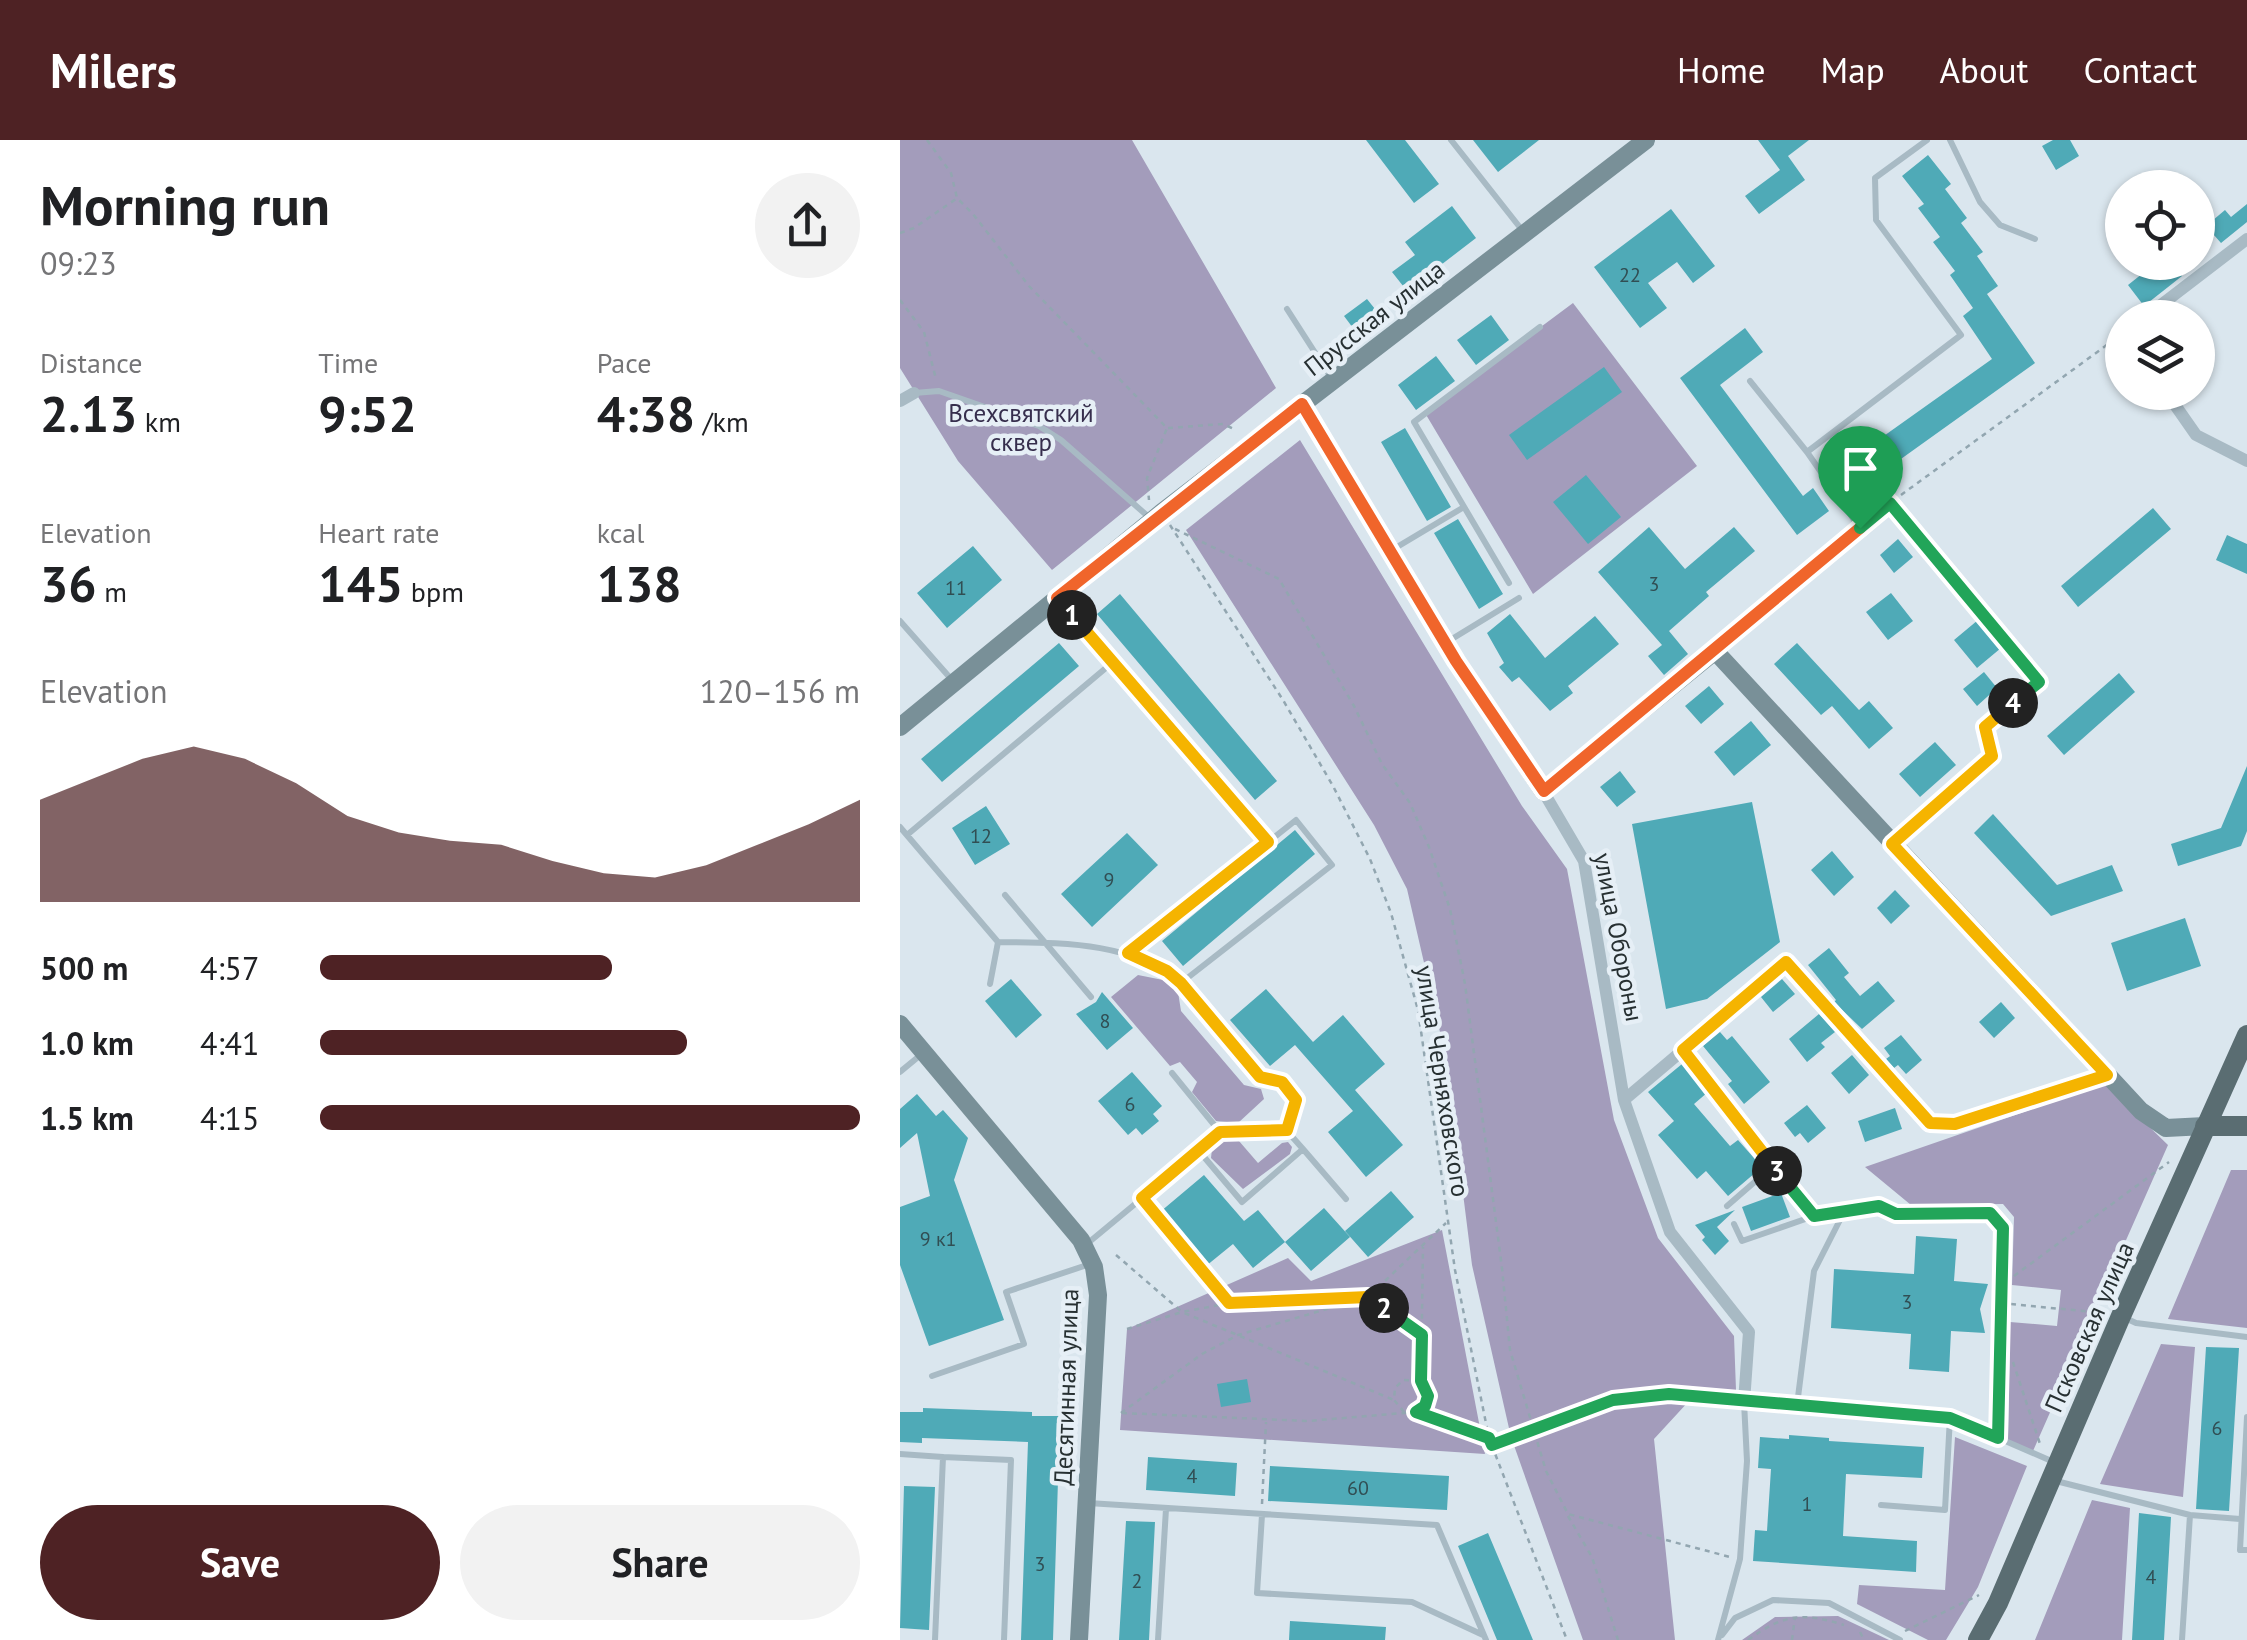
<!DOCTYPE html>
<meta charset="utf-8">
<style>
body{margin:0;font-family:"PT Sans",sans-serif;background:#f2f2f2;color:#202124;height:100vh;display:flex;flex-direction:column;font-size:38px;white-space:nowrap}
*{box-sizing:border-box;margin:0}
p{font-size:32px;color:#757577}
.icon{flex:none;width:55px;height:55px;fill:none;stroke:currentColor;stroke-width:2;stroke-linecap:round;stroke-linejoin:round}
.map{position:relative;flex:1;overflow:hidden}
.sheet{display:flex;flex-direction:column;background:#fff;width:900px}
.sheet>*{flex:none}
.fabs{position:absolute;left:1205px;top:30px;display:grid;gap:20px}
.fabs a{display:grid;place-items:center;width:110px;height:110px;border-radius:50%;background:#fff;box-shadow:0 2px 8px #0004;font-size:50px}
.pin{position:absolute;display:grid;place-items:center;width:85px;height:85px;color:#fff;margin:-102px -42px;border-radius:50% 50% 50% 0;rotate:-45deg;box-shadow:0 0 10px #0007}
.pin .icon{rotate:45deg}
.km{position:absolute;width:50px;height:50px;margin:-25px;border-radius:50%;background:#222;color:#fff;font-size:28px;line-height:50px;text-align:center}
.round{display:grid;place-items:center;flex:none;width:105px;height:105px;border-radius:52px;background:#f2f2f2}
.headline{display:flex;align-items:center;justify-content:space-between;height:170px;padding:0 40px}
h1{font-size:55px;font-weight:700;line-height:75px}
.figures{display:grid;grid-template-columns:repeat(3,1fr);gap:15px;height:170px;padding:10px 40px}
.figures div{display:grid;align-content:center}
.figures b{font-size:50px;font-weight:700}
.figures small{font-size:28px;font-weight:400}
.figures p{font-size:28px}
.chart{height:280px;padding:20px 40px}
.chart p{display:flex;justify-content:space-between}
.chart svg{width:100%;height:180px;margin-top:10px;fill:#4e2224;opacity:.7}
.action{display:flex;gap:20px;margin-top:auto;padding:20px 40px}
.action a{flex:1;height:115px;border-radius:60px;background:#4e2224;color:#fff;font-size:40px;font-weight:700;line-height:115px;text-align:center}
.action a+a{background:#f2f2f2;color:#202124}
ul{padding:0 40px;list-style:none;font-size:32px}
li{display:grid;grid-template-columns:160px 120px 1fr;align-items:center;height:75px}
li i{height:25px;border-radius:12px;background:#4e2224}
header{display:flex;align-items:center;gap:60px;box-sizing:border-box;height:140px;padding:0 50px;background:#4e2224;color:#fff}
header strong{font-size:48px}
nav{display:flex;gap:55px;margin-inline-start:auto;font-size:35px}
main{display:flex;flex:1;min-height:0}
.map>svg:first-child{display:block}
.green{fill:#a39cbb}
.building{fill:#4faab7}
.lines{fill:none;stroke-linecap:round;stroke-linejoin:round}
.path{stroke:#92a6b0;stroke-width:2.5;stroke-dasharray:5 5;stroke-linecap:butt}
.lane{stroke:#a8bac4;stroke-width:6}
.street{stroke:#a8bac4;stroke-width:12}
.secondary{stroke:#799098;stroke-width:18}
.primary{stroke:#5a6d72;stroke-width:20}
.split-1-casing{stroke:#fff;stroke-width:20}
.split-2-casing{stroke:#fff;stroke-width:20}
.split-3-casing{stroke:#fff;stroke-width:20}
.split-4-casing{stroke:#fff;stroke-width:20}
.split-5-casing{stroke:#fff;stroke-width:20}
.split-1{stroke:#f0652b;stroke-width:12}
.split-2{stroke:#f5b400;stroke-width:12}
.split-3{stroke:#22a559;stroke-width:12}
.split-4{stroke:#f5b400;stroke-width:12}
.split-5{stroke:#22a559;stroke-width:12}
.labels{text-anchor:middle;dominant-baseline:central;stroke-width:9;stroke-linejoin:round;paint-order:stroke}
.number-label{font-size:20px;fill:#314e53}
.street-label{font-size:25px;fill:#273032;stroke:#e6eff6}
.park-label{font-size:25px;fill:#362e4d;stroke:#e6eff6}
</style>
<header>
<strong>Milers</strong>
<nav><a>Home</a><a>Map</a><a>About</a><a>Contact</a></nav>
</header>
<main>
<section class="sheet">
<div class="headline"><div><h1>Morning run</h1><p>09:23</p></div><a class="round"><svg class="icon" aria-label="share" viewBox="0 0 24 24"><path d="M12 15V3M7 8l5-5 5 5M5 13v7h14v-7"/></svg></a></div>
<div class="figures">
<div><p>Distance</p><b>2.13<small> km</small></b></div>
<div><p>Time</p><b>9:52</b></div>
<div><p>Pace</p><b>4:38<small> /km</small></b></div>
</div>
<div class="figures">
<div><p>Elevation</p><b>36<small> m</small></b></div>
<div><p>Heart rate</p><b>145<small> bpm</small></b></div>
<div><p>kcal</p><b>138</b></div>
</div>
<div class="chart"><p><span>Elevation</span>120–156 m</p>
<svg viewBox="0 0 160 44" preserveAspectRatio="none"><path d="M0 44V19L10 14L20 9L30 6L40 9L50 15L60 23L70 27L80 29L90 30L100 34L110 37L120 38L130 35L140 30L150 25L160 19V44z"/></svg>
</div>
<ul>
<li><b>500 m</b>4:57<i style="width:54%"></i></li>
<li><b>1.0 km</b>4:41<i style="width:68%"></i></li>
<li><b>1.5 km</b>4:15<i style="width:100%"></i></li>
</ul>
<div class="action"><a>Save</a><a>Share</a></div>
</section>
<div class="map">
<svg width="1347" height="1500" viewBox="0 0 1347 1500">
<rect width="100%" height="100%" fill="#dae6ee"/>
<path class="green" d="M0 0H232L376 248 152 430 58 321 0 228Z
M673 163 797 326 633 454 525 273Z
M400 300 622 666 667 729 714 980 758 1098 834 1196 836 1250 789 1261 754 1299 775 1500H683L611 1297 572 1125 546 918 507 749 474 685 286 390Z
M238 835 268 841 278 852 281 871 344 945 361 949 364 959 338 983 316 981 292 952 297 942 280 922 270 926 211 857Z
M1205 944 1268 1005 1133 1311 1108 1300 1110 1182 1157 1186 1161 1150 1112 1145 1114 1077 1103 1064 1011 1065 965 1027Z
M333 998 339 1001 358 1023 382 1003 388 1002 392 1007 390 1014 343 1049 311 1018 312 1009 325 999Z
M1331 1030H1347V1188L1268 1179Z
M542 1090 585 1314 220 1290 227 1189 388 1118 411 1141Z
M1261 1204 1295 1207 1283 1357 1200 1344Z
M1055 1297 1127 1326 1078 1447 1046 1500H1028L957 1464 959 1445 1045 1450Z
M1192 1360 1230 1368 1222 1500H1135Z
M938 1476 989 1500H842L875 1477Z"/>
<path class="building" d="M466 0H505L539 44 514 63Z
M573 0H639L598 32Z
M858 0H909L888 16 905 40 859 74 845 56 880 30Z
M1153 0H1170L1179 16 1156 30 1142 6Z
M1028 15 1051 44 1045 49 1067 78 1061 83 1083 112 1077 116 1098 146 1087 154 1135 223 952 354 936 330 1092 219 1063 176 1073 168 1050 135 1055 131 1033 102 1040 97 1018 68 1024 64 1002 36Z
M1347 64V82L1321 103 1306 86 1325 70 1331 77Z
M552 66 576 98 507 151 492 132 515 115 505 102Z
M771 69 815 126 793 143 777 122 748 143 767 168 740 188 694 127Z
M1257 122H1272L1282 136 1244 166 1228 145Z
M467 159 479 174 456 192 444 176Z
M591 175 609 200 576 225 557 200Z
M845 188 863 212 820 245 903 356 913 348 929 371 897 395 780 238Z
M536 216 555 241 516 270 498 245Z
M704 227 722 252 627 320 609 295Z
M505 288 551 367 527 381 481 302Z
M686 335 721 377 688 404 653 362Z
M1253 368 1271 389 1178 467 1161 446Z
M558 379 603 454 579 469 534 393Z
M749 387 785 429 834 387 855 411 806 452 809 456 769 491 788 514 764 535 748 516 762 505 698 432Z
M1327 395 1347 404V434L1316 420Z
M998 399 1013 417 994 433 980 415Z
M73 406 102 440 47 488 17 453Z
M991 453 1013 481 988 500 966 472Z
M220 454 377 641 355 660 197 474Z
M610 474 645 518 695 476 719 504 668 546 673 553 650 571 619 537 612 542 599 527 604 523 587 493Z
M1078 480 1101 508 1077 528 1054 500Z
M159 503 179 526 42 642 21 619Z
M897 503 959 570 969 561 993 588 969 609 932 566 921 575 874 524Z
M1084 532 1097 548 1077 566 1063 549Z
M1219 533 1235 552 1164 615 1147 596Z
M809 546 824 564 801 584 785 566Z
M851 581 871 605 834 636 814 612Z
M1035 602 1056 625 1020 657 999 634Z
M1347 626V691L1341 706 1278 726 1271 704 1321 688Z
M720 631 736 652 717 667 700 647Z
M852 662 880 802 807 859 766 869 732 684Z
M86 666 110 704 75 725 52 688Z
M1093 674 1157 745 1212 725 1223 751 1151 776 1074 693Z
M395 690 415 714 283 826 262 801Z
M227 693 258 725 192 787 161 754Z
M932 711 954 737 934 756 911 730Z
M995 750 1010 766 991 784 977 768Z
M1285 778 1301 826 1227 851 1211 803Z
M929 808 949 833 944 837 960 856 978 841 995 861 962 889 934 862 936 860 908 825Z
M111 839 142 875 116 898 85 861Z
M882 839 895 854 873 872 861 857Z
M366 849 413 902 443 875 485 924 455 950 503 1005 466 1037 428 992 453 971 395 905 370 926 330 880Z
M202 852 233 888 207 910 176 874 196 862Z
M1101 862 1115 878 1094 898 1079 882Z
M919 874 935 892 921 903 925 907 907 922 889 899Z
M820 892 827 900 832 896 870 942 844 964 828 944 832 941 803 906Z
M1001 895 1022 920 1006 934 998 925 994 928 986 919 990 916 984 908Z
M952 915 969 935 949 954 931 933Z
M782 924 808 952 794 964 830 1006 838 1000 862 1027 828 1056 806 1031 797 1039 758 995 774 981 748 952Z
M232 932 262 966 253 974 259 981 242 995 236 988 228 995 198 961Z
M17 954 36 976 43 970 68 998 54 1040 104 1180 29 1206 0 1125V1067L30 1056 17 993 0 1008V969Z
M907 965 926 988 908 1003 900 993 895 997 884 983Z
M995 968 1002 989 965 1002 958 981Z
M304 1035 344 1081 358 1070 385 1102 353 1128 333 1104 306 1126 260 1072Z
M491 1051 514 1077 468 1117 445 1091Z
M881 1053 890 1077 851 1091 842 1067Z
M424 1068 450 1097 411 1131 385 1102Z
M835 1070 817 1087 829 1101 815 1115 802 1100 805 1097 795 1085Z
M1016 1096 1057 1099 1054 1141 1088 1144 1080 1169 1085 1193 1051 1191 1049 1232 1009 1229 1011 1194 931 1188 934 1129 1014 1134Z
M1306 1207 1339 1208 1329 1371 1296 1369Z
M347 1239 351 1262 321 1267 317 1244Z
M23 1268 132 1272V1276H160L153 1500H121L128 1302 22 1298V1303L0 1302V1272H23Z
M889 1295 929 1298V1301L1024 1307 1022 1338 946 1334 943 1396 1017 1401 1016 1432 853 1421 855 1390 867 1391 871 1329 858 1328 860 1297 889 1299Z
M248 1317 337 1323 335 1356 246 1350Z
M370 1326 549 1336 547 1370 368 1361Z
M4 1346 35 1347 29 1490 0 1488Z
M1239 1373 1271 1377 1264 1500H1232Z
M226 1381 255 1382 249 1500H219Z
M588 1393 633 1500H597L558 1406Z
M390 1481 486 1487 485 1500H389Z"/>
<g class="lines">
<path class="path" d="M27 0 51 33 57 58 73 74 129 146 267 288 247 338 249 360
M0 93 14 88 56 59
M0 160 24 192 36 239
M268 288 323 284 334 289
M1001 355 1222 194
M270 385 383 560 433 646 470 719 491 773 518 870 555 1130 589 1298 667 1500
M275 389 379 439 454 566 482 624 510 663 529 707 550 769 565 844 602 1128 610 1210 646 1331 668 1374 830 1417
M250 1068 328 1162
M216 1115 282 1172 494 1260
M1114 1136 1269 1022
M470 1158 521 1195
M1111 1164 1203 1173
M227 1189 282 1172 346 1160 462 1157
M1113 1222 1140 1304
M504 1272 494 1260 495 1248 503 1240 521 1241
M517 1272 525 1266 529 1256 521 1241 523 1107
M221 1273 302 1214 338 1195 468 1157 546 1083
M222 1273 408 1281 515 1272 589 1298
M593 1304 713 1261 769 1254 831 1261
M362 1364 366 1282
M668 1376 692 1417 718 1500
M1005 1491 1079 1455
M960 1492 964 1500
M848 1500C884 1474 902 1472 944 1485
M892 1500 895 1477"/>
<path class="lane" d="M551 0 622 90
M1050 0 1080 62 1100 85 1135 99
M387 169 432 239
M850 241 907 312 959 387
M14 253 39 251 139 286 161 300 251 379
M907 312 1061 195 976 80 975 38 1027 0
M990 363 1138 541
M492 410 564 367
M609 443 514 282 640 187
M159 461 368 702
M0 481 52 540
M547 502 619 458
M0 687 98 802
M7 695 213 522
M105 755 191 857
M98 802C160 803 231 801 281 843L360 937 381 942 396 960 387 991 403 1009 342 1062 299 1011 188 1103
M229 813 396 680 432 725 281 843
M90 844 98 802
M784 910 914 1076 979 1066 996 1073H1090L1103 1088 1098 1297
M0 932 23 913
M272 933 320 992
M403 1009 446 1059
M299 1011 320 992 387 991
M827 1066 873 1026
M834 1084 842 1101 914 1076
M1225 1178 1236 1183 1347 1197
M32 1236 124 1204 106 1152 187 1125
M897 1265 914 1131 945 1070
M1347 1277 1340 1410H1347
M0 1314 43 1317 35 1500
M43 1317 111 1320 104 1500
M1156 1341 1290 1375 1340 1379
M188 1363 537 1385 586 1500
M981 1365 1045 1370 1050 1277
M362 1375 357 1453 512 1462 583 1495
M822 1495 835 1478 873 1460 929 1463 1000 1500
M258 1500 266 1369
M818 1500 840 1419 847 1321 844 1262 1050 1277 1156 1323
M1282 1500 1290 1375"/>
<path class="street" d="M1244 178 1347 99
M1266 252 1296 295 1347 321
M0 261 14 253
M815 511 990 363
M643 651 684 721 724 960 770 1092 849 1192 844 1262
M992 705 1092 616 1085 587 1139 542
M724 960 886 823 1030 983H1055L1207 935"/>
<path class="secondary" d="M402 264 556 521 643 651 815 511 1241 971 1266 988 1305 986
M0 587 261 373 746 0
M0 884 181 1100 194 1127 198 1155 179 1500"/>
<path class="primary" d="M1305 986H1347
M1078 1500 1098 1463 1221 1176 1347 895"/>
</g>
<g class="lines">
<defs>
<path id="split-1" d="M172 475 157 458 402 264 556 521 644 651 960 388"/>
<path id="split-2" d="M172 475 368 702 228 813 267 831 281 843 360 937 382 942 396 960 387 990 320 992 242 1058 329 1163 468 1157 484 1168"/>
<path id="split-3" d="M484 1168 522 1195 521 1241 528 1256 525 1266 516 1272 589 1298 592 1305 713 1260 769 1254 1050 1278 1098 1298 1103 1088 1090 1073 996 1074 979 1066 914 1076 877 1031"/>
<path id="split-4" d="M877 1031 783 910 886 822 1030 983 1055 984 1207 935 992 704 1092 616 1085 587 1113 563"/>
<path id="split-5" d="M960 388 990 363 1139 542 1113 563"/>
</defs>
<use href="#split-1" class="split-1-casing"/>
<use href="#split-2" class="split-2-casing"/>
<use href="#split-3" class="split-3-casing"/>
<use href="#split-4" class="split-4-casing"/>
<use href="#split-5" class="split-5-casing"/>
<use href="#split-1" class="split-1"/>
<use href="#split-2" class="split-2"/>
<use href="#split-3" class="split-3"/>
<use href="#split-4" class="split-4"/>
<use href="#split-5" class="split-5"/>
</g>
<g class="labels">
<g class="number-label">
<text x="730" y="135">22</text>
<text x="754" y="444">3</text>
<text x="56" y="448">11</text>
<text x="81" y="696">12</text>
<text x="209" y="740">9</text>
<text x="205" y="881">8</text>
<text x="230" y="964">6</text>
<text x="38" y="1099">9 к1</text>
<text x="1007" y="1162">3</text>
<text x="1317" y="1288">6</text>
<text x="292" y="1336">4</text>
<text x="458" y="1348">60</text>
<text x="907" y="1364">1</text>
<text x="140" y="1424">3</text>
<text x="1251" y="1437">4</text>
<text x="237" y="1441">2</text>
</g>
<g class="street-label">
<text transform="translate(474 178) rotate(-38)">Прусская улица</text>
<text transform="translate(719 797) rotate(79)">улица Обороны</text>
<text transform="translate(543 941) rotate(81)">улица Черняховского</text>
<text transform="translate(1189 1187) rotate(-66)">Псковская улица</text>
<text transform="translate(166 1247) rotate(-88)">Десятинная улица</text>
</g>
<g class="park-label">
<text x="121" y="273">Всехсвятский<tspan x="121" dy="29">сквер</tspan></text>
</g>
</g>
</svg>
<div class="fabs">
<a><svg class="icon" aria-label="locate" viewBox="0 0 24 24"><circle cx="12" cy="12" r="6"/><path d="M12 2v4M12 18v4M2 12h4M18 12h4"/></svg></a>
<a><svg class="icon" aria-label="layers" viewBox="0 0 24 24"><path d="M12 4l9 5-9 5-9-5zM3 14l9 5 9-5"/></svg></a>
</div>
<div class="pin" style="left:960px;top:388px;background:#1e9e55"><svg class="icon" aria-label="arrive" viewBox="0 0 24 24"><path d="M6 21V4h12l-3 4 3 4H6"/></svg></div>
<b class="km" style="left:172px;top:475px">1</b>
<b class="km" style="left:484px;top:1168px">2</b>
<b class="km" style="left:877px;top:1031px">3</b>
<b class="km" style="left:1113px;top:563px">4</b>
</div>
</main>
